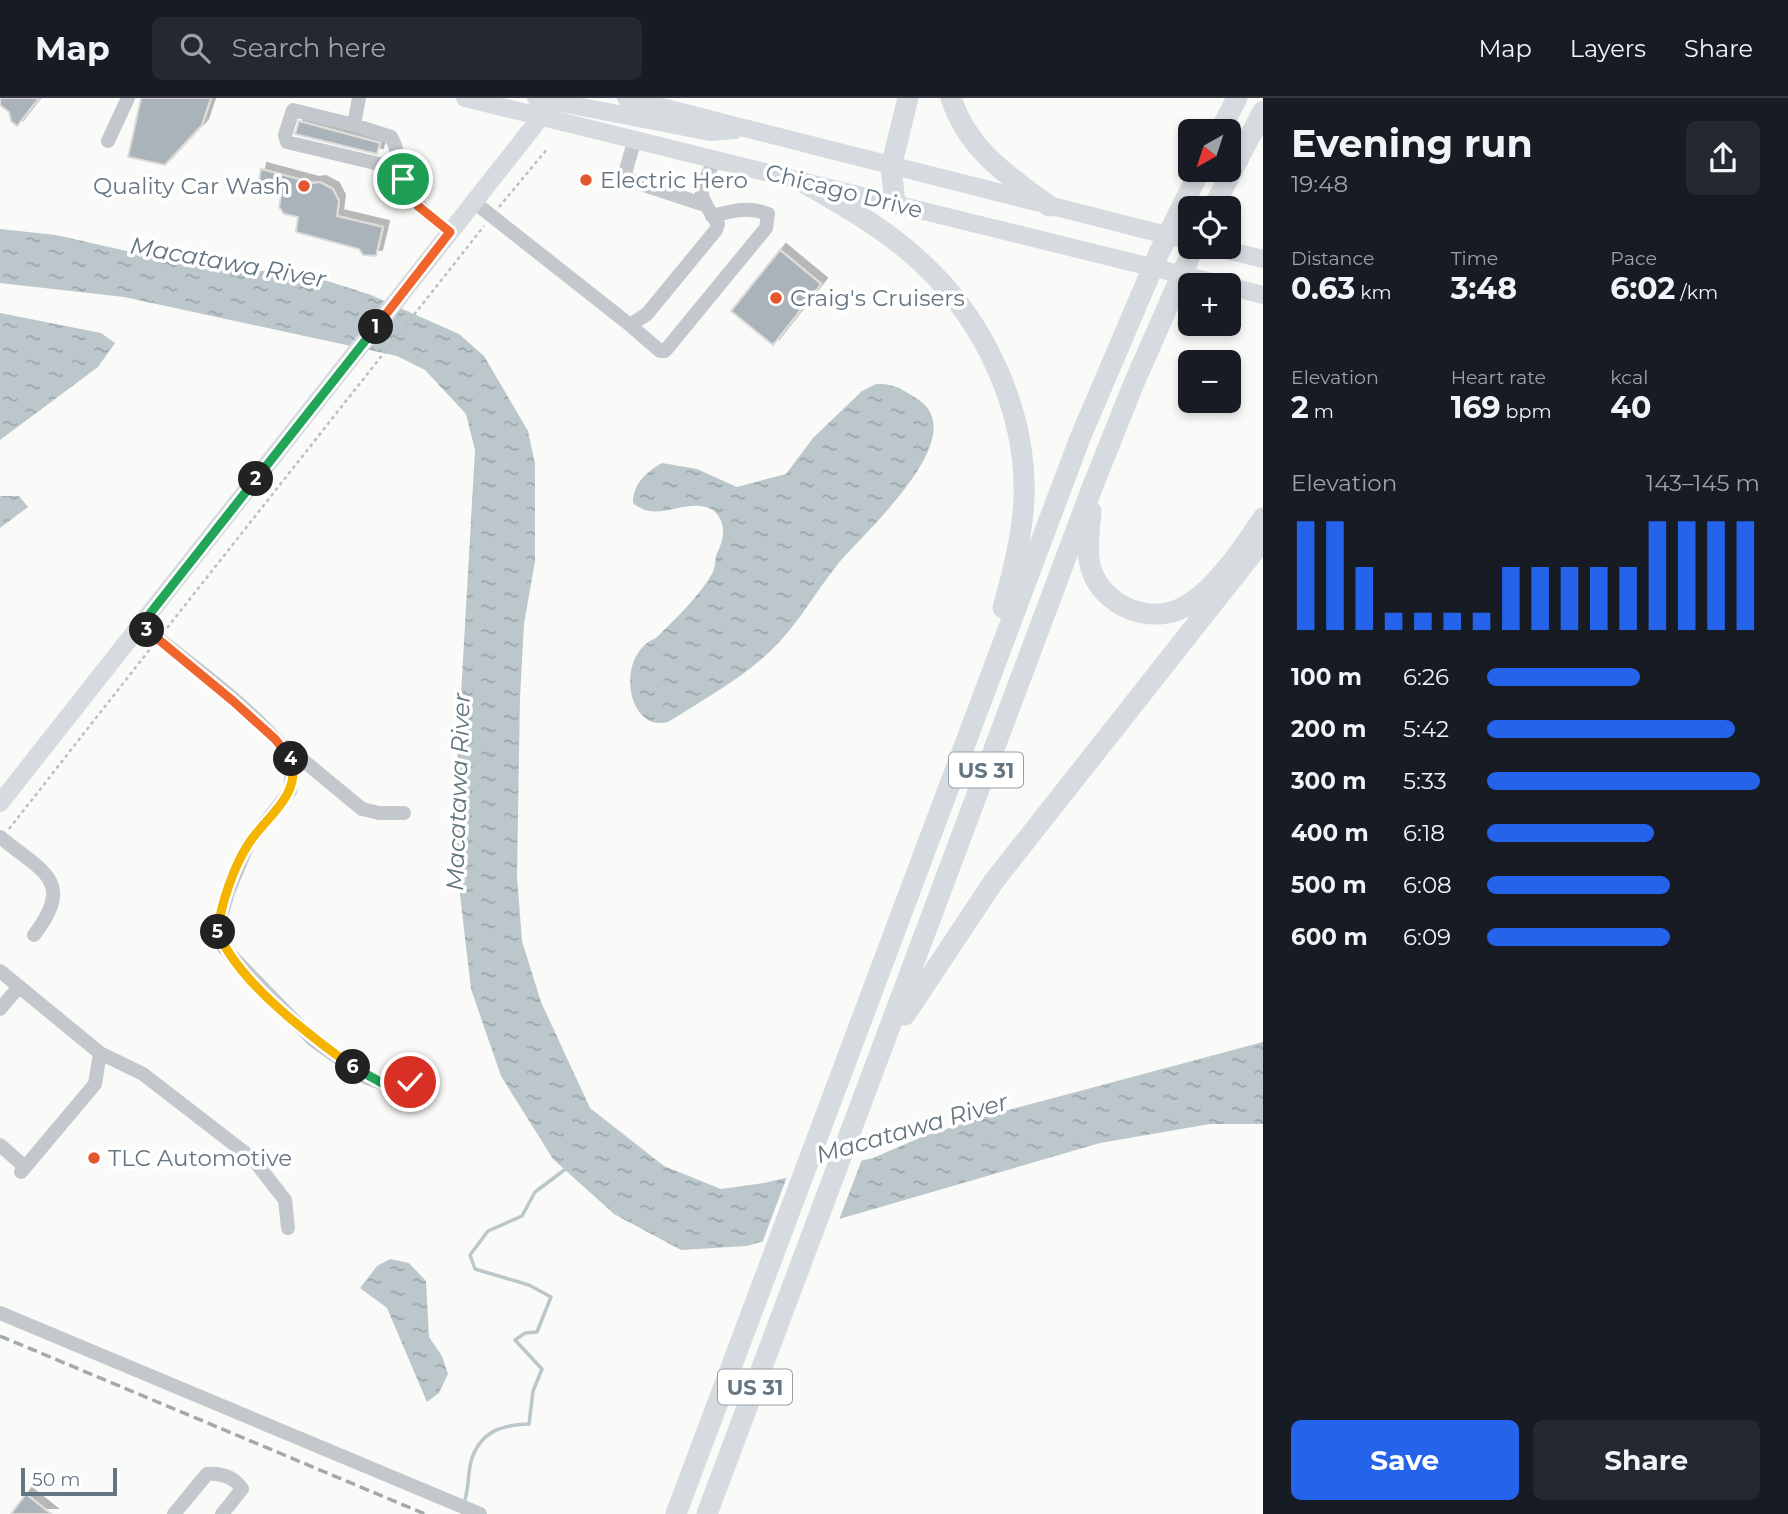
<!DOCTYPE html>
<meta charset="utf-8">
<style>
body{margin:0;font-family:Montserrat,sans-serif;background:#242831;color:#f1f3f6;height:100vh;display:flex;flex-direction:column;font-size:26px;white-space:nowrap}
*{box-sizing:border-box;margin:0}
p{font-size:23px;color:#9ea1a6}
.icon{flex:none;width:38px;height:38px;fill:none;stroke:currentColor;stroke-width:2;stroke-linecap:round;stroke-linejoin:round}
.map{position:relative;flex:1;overflow:hidden}
.details{display:flex;flex-direction:column;background:#171b24;width:525px}
.details>*{flex:none}
.needle{width:46px;rotate:219deg}
.tools{position:absolute;left:1178px;top:21px;display:grid;gap:14px}
.tools a{display:grid;place-items:center;width:63px;height:63px;border-radius:10px;background:#171b24;box-shadow:0 4px 10px #0003;font-size:35px}
.scale{position:absolute;left:21px;bottom:18px;width:96px;box-sizing:border-box;padding-left:7px;border:4px solid #657683;border-top:0;font-size:19px;line-height:24px;white-space:nowrap;color:#657683;-webkit-text-stroke:5px #fff;paint-order:stroke}
.pin{position:absolute;display:grid;place-items:center;width:60px;height:60px;color:#fff;margin:-30px;border:4px solid #fff;border-radius:50%;box-shadow:0 2px 7px #0007}
.km{position:absolute;width:35px;height:35px;margin:-18px;border-radius:50%;background:#222;color:#fff;font-size:19px;line-height:35px;text-align:center}
.round{display:grid;place-items:center;flex:none;width:74px;height:74px;border-radius:10px;background:#242831}
.summary{display:flex;align-items:center;justify-content:space-between;height:119px;padding:0 28px}
h1{font-size:38px;font-weight:700;line-height:52px}
.metrics{display:grid;grid-template-columns:repeat(3,1fr);gap:10px;height:119px;padding:7px 28px}
.metrics div{display:grid;align-content:center}
.metrics b{font-size:30px;font-weight:700}
.metrics small{font-size:19px;font-weight:400}
.metrics p{font-size:19px}
.chart{height:196px;padding:14px 28px}
.chart p{display:flex;justify-content:space-between}
.chart svg{width:100%;height:126px;margin-top:7px;stroke:#2563eb;stroke-width:6}
.button{display:flex;gap:14px;margin-top:auto;padding:14px 28px}
.button a{flex:1;height:80px;border-radius:10px;background:#2563eb;color:#fff;font-size:28px;font-weight:700;line-height:80px;text-align:center}
.button a+a{background:#242831;color:#f1f3f6}
ul{padding:0 28px;list-style:none;font-size:23px}
li{display:grid;grid-template-columns:112px 84px 1fr;align-items:center;height:52px}
li i{height:18px;border-radius:9px;background:#2563eb}
header{display:flex;align-items:center;gap:42px;box-sizing:border-box;height:98px;padding:0 35px;background:#171b24;border-bottom:2px solid #363941}
header strong{font-size:33px}
nav{display:flex;gap:38px;margin-inline-start:auto;font-size:24px}
.search{width:490px;height:63px;background:#242831;display:flex;align-items:center;gap:18px;box-sizing:border-box;padding:0 24px;border-radius:10px;color:#9ea1a6;font-size:26px}
main{display:flex;flex:1;min-height:0}
.map>svg:first-child{display:block}
.water{fill:url(#water-ripples)}
.pier{fill:#fafaf8}
.lines{fill:none;stroke-linecap:round;stroke-linejoin:round}
.stream{stroke:#bbc7cb;stroke-width:3.5}
.building{fill:#aab3b9;stroke:#dcdcda;stroke-width:2;filter:url(#shadow)}
.path{stroke:#bbbfc2;stroke-width:2.5;stroke-dasharray:3.5 3.5;stroke-linecap:butt}
.minor{stroke:#c3c8cc;stroke-width:14}
.major{stroke:#d6dbdf;stroke-width:18}
.highway{stroke:#d6dbdf;stroke-width:21}
.rail{stroke:#a2aab0;stroke-width:3.5;stroke-dasharray:10 5;stroke-linecap:butt}
.split-1-casing{stroke:#fff;stroke-width:14}
.split-2-casing{stroke:#fff;stroke-width:14}
.split-3-casing{stroke:#fff;stroke-width:14}
.split-4-casing{stroke:#fff;stroke-width:14}
.split-5-casing{stroke:#fff;stroke-width:14}
.split-6-casing{stroke:#fff;stroke-width:14}
.split-7-casing{stroke:#fff;stroke-width:14}
.split-1{stroke:#f0652b;stroke-width:9}
.split-2{stroke:#22a559;stroke-width:9}
.split-3{stroke:#22a559;stroke-width:9}
.split-4{stroke:#f0652b;stroke-width:9}
.split-5{stroke:#f5b400;stroke-width:9}
.split-6{stroke:#f5b400;stroke-width:9}
.split-7{stroke:#22a559;stroke-width:9}
.poi-dot{fill:#e4572e;stroke:#fff;stroke-width:2.5}
.labels{text-anchor:middle;dominant-baseline:central;stroke-width:7;stroke-linejoin:round;paint-order:stroke}
.shield{fill:#fff;stroke:#939fa8;stroke-width:2}
.shield-label{font-size:21px;font-weight:bold;fill:#657683}
.poi-label{font-size:23px;fill:#657683;stroke:#fff;text-anchor:start}
.street-label{font-size:23px;fill:#657683;stroke:#fff}
.water-label{font-size:24px;font-style:italic;fill:#60757c;stroke:#fff}
</style>
<header>
<strong>Map</strong>
<div class="search"><svg class="icon" aria-label="search" viewBox="0 0 24 24"><circle cx="10" cy="10" r="6"/><path d="M15 15l6 6"/></svg>Search here</div>
<nav><a>Map</a><a>Layers</a><a>Share</a></nav>
</header>
<main>
<div class="map">
<svg width="1263" height="1416" viewBox="0 0 1263 1416">
<defs>
<pattern id="water-ripples" width="26" height="14" patternUnits="userSpaceOnUse" patternTransform="scale(1.75)"><rect width="26" height="14" fill="#bbc7cb"/><path d="M2 4q2-2 4 0t4 0M15 11q2-2 4 0t4 0" fill="none" stroke="#9ca6aa"/></pattern>
<filter id="shadow"><feDropShadow dx="6" dy="-6" stdDeviation="0" flood-color="#0004"/></filter>
</defs>
<rect width="100%" height="100%" fill="#fafaf8"/>
<path class="water" d="M0 131 56 137 175 164 312 178 371 197 459 236 484 258 528 333 535 366V463L524 526 520 600 517 778 522 843 541 904 590 1010 664 1068 721 1091 764 1085 873 1060 924 1038 994 1016 1263 944V1026H1210L1100 1045 747 1148 681 1152 614 1116 553 1061 501 978 471 891 453 737 475 352 466 316 425 272 397 258 124 199 0 185Z
M0 215 101 235 115 245 98 269 0 342Z
M876 286C894 285 904 292 919 302 973 340 862 436 838 466 814 496 794 533 765 558 736 584 701 603 668 624 627 635 614 557 656 540 676 520 699 499 713 474 715 469 715 464 716 458 721 446 726 437 721 423 717 413 710 409 700 408 676 405 655 424 633 405 633 386 646 374 662 365L697 371 737 389 786 376 813 340 862 293Z
M0 398H19L28 409 0 430Z
M390 1161 409 1165 426 1183 429 1239 442 1258 448 1276 439 1295 427 1304 387 1210 360 1190 377 1168Z"/>
<path class="pier" d="M863 1059 837 1127 761 1148 788 1076Z"/>
<g class="lines">
<path class="stream" d="M464 1404C470 1389 467 1374 472 1360 482 1332 503 1327 529 1326L533 1293 542 1271 515 1242 525 1235 537 1234 551 1199 529 1187 475 1171 470 1157 488 1133 522 1118 535 1094 567 1070"/>
</g>
<path class="building" d="M0 0H39L17 28 11 23 9 14 0 7Z
M141 0H211L202 27 165 67 128 59Z
M299 23 380 45 377 56 295 36Z
M261 71 313 85 320 84 333 91 339 103 337 118 383 129 376 158 363 157 359 151 296 134 298 119 284 116 279 109 281 98 277 97V93L258 88Z
M780 152 821 186 773 247 731 213Z
M26 1396 51 1416H11Z"/>
<g class="lines">
<path class="path" d="M499 109 548 50
M167 530 484 128
M9 731 150 551"/>
<path class="minor" d="M359 0 354 27 391 39C398 50 397 59 400 71 404 100 428 117 450 134
M354 27 293 12 285 37 287 44 400 71
M635 41 625 75 629 82 702 106
M108 43 128 0
M474 104 630 227 647 216 716 132 718 126C695 90 699 100 715 60
M630 227 660 253H665L766 130 768 116C749 108 732 113 712 118
M141 527C185 562 264 618 293 664L290 693 248 746 228 794 217 832 224 850 313 942 367 980 384 986 409 984
M287 649 362 711 379 715H404
M0 739C42 774 76 782 34 837
M0 873 100 955 143 976 253 1061 285 1102 288 1130
M0 911 19 889
M0 1047 25 1069
M21 1074 95 986 100 955
M0 1215 480 1416
M174 1416 207 1376C222 1375 234 1379 242 1391L222 1416"/>
<path class="major" d="M465 0 1224 187
M536 0 710 34 735 32
M626 0 1190 143
M1214 149 1263 161
M1228 188 1263 197
M0 705 556 0"/>
<path class="highway" d="M951 0C968 52 1007 77 1049 108
M1220 33 1237 0
M801 83C844 108 888 132 924 167 986 225 1027 315 1024 401 1022 438 1013 474 1003 510
M895 106 891 69 908 0
M1213 110 1263 13
M1091 413C1090 430 1086 450 1090 467 1100 509 1154 530 1189 506 1219 486 1243 450 1263 420
M905 917 994 783 1263 442
M676 1416 1080 340 1159 155 1200 72
M707 1416 1092 390 1134 285 1194 149"/>
<path class="rail" d="M0 1238 425 1416"/>
</g>
<g class="lines">
<defs>
<path id="split-1" d="M376 229 450 134 418 108 403 81"/>
<path id="split-2" d="M256 381 376 229"/>
<path id="split-3" d="M147 532 141 527 256 381"/>
<path id="split-4" d="M147 532 233 603 275 641 291 661"/>
<path id="split-5" d="M218 834C220 807 234 768 249 745 266 719 302 697 291 661"/>
<path id="split-6" d="M218 834C237 883 310 938 353 969"/>
<path id="split-7" d="M353 969 384 986 410 984"/>
</defs>
<use href="#split-1" class="split-1-casing"/>
<use href="#split-2" class="split-2-casing"/>
<use href="#split-3" class="split-3-casing"/>
<use href="#split-4" class="split-4-casing"/>
<use href="#split-5" class="split-5-casing"/>
<use href="#split-6" class="split-6-casing"/>
<use href="#split-7" class="split-7-casing"/>
<use href="#split-1" class="split-1"/>
<use href="#split-2" class="split-2"/>
<use href="#split-3" class="split-3"/>
<use href="#split-4" class="split-4"/>
<use href="#split-5" class="split-5"/>
<use href="#split-6" class="split-6"/>
<use href="#split-7" class="split-7"/>
</g>
<g class="poi-dot">
<circle cx="586" cy="82" r="7"/>
<circle cx="304" cy="88" r="7"/>
<circle cx="776" cy="200" r="7"/>
<circle cx="94" cy="1060" r="7"/>
</g>
<g class="labels">
<g class="shield">
<rect x="949" y="654.5" width="74" height="35" rx="5"/>
<rect x="718" y="1271.5" width="74" height="35" rx="5"/>
</g>
<g class="shield-label">
<text x="986" y="672">US 31</text>
<text x="755" y="1289">US 31</text>
</g>
<g class="poi-label">
<text x="600" y="82">Electric Hero</text>
<text x="290" y="88" text-anchor="end">Quality Car Wash</text>
<text x="790" y="200">Craig's Cruisers</text>
<text x="108" y="1060">TLC Automotive</text>
</g>
<g class="street-label">
<text transform="translate(844 93) rotate(14)">Chicago Drive</text>
</g>
<g class="water-label">
<text transform="translate(228 164) rotate(10)">Macatawa River</text>
<text transform="translate(458 694) rotate(-88)">Macatawa River</text>
<text transform="translate(912 1030) rotate(-16)">Macatawa River</text>
</g>
</g>
</svg>
<div class="tools">
<a><svg class="needle" viewBox="-14 -14 28 28"><path d="M0-13l5 13h-10z" fill="#e53935"/><path d="M0 13l5-13h-10z" fill="#9ea1a6"/></svg></a>
<a><svg class="icon" aria-label="locate" viewBox="0 0 24 24"><circle cx="12" cy="12" r="6"/><path d="M12 2v4M12 18v4M2 12h4M18 12h4"/></svg></a>
<a>+</a>
<a>−</a>
</div>
<div class="scale">50 m</div>
<div class="pin" style="left:403px;top:81px;background:#1e9e55"><svg class="icon" aria-label="arrive" viewBox="0 0 24 24"><path d="M6 21V4h12l-3 4 3 4H6"/></svg></div>
<div class="pin" style="left:410px;top:984px;background:#d93025"><svg class="icon" aria-label="check" viewBox="0 0 24 24"><path d="M5 12l5 5 9-10"/></svg></div>
<b class="km" style="left:376px;top:229px">1</b>
<b class="km" style="left:256px;top:381px">2</b>
<b class="km" style="left:147px;top:532px">3</b>
<b class="km" style="left:291px;top:661px">4</b>
<b class="km" style="left:218px;top:834px">5</b>
<b class="km" style="left:353px;top:969px">6</b>
</div>
<section class="details">
<div class="summary"><div><h1>Evening run</h1><p>19:48</p></div><a class="round"><svg class="icon" aria-label="share" viewBox="0 0 24 24"><path d="M12 15V3M7 8l5-5 5 5M5 13v7h14v-7"/></svg></a></div>
<div class="metrics">
<div><p>Distance</p><b>0.63<small> km</small></b></div>
<div><p>Time</p><b>3:48</b></div>
<div><p>Pace</p><b>6:02<small> /km</small></b></div>
</div>
<div class="metrics">
<div><p>Elevation</p><b>2<small> m</small></b></div>
<div><p>Heart rate</p><b>169<small> bpm</small></b></div>
<div><p>kcal</p><b>40</b></div>
</div>
<div class="chart"><p><span>Elevation</span>143–145 m</p>
<svg viewBox="0 0 160 44" preserveAspectRatio="none"><path d="M5 44V6M15 44V6M25 44V22M35 44V38M45 44V38M55 44V38M65 44V38M75 44V22M85 44V22M95 44V22M105 44V22M115 44V22M125 44V6M135 44V6M145 44V6M155 44V6"/></svg>
</div>
<ul>
<li><b>100 m</b>6:26<i style="width:56%"></i></li>
<li><b>200 m</b>5:42<i style="width:91%"></i></li>
<li><b>300 m</b>5:33<i style="width:100%"></i></li>
<li><b>400 m</b>6:18<i style="width:61%"></i></li>
<li><b>500 m</b>6:08<i style="width:67%"></i></li>
<li><b>600 m</b>6:09<i style="width:67%"></i></li>
</ul>
<div class="button"><a>Save</a><a>Share</a></div>
</section>
</main>
